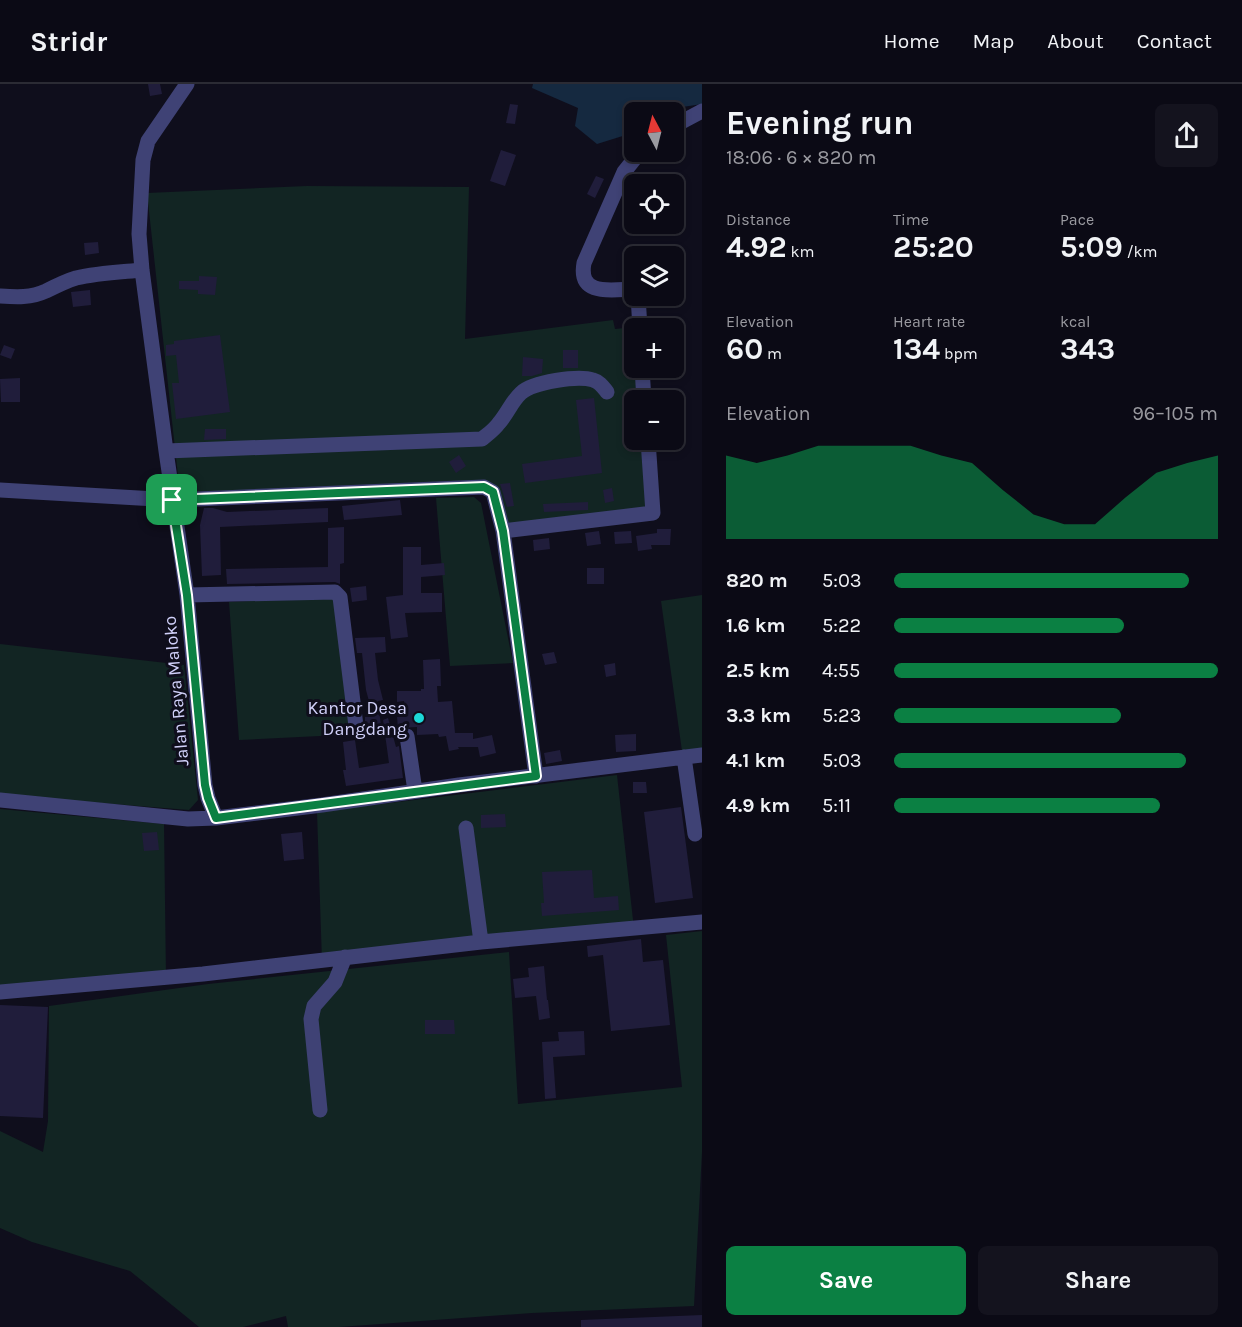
<!DOCTYPE html>
<meta charset="utf-8">
<style>
body{margin:0;font-family:Karla,sans-serif;background:#14131e;color:#f1f3f6;height:100vh;display:flex;flex-direction:column;font-size:22px;white-space:nowrap}
*{box-sizing:border-box;margin:0}
p{font-size:20px;color:#9a9aa0}
.icon{flex:none;width:33px;height:33px;fill:none;stroke:currentColor;stroke-width:2;stroke-linecap:round;stroke-linejoin:round}
.map{position:relative;flex:1;overflow:hidden}
.side{display:flex;flex-direction:column;background:#0b0a15;width:540px}
.side>*{flex:none}
.needle{width:39px;rotate:353deg}
.tools{position:absolute;left:624px;top:18px;display:grid;gap:12px}
.tools a{display:grid;place-items:center;width:60px;height:60px;border-radius:9px;background:#0b0a15;box-shadow:0 3px 9px #0003,0 0 0 2px #2b2b34;font-size:30px}
.pin{position:absolute;display:grid;place-items:center;width:51px;height:51px;color:#fff;margin:-26px;border-radius:12px;box-shadow:0 3px 9px #0006}
.round{display:grid;place-items:center;flex:none;width:63px;height:63px;border-radius:9px;background:#14131e}
.summary{display:flex;align-items:center;justify-content:space-between;height:102px;padding:0 24px}
h1{font-size:33px;font-weight:700;line-height:45px}
.stats{display:grid;grid-template-columns:repeat(3,1fr);gap:9px;height:102px;padding:6px 24px}
.stats div{display:grid;align-content:center}
.stats b{font-size:30px;font-weight:700}
.stats small{font-size:16px;font-weight:400}
.stats p{font-size:16px}
.chart{height:168px;padding:12px 24px}
.chart p{display:flex;justify-content:space-between}
.chart svg{width:100%;height:108px;margin-top:6px;fill:#0b8043;opacity:.7}
.cta{display:flex;gap:12px;margin-top:auto;padding:12px 24px}
.cta a{flex:1;height:69px;border-radius:9px;background:#0b8043;color:#fff;font-size:24px;font-weight:700;line-height:69px;text-align:center}
.cta a+a{background:#14131e;color:#f1f3f6}
ul{padding:0 24px;list-style:none;font-size:20px}
li{display:grid;grid-template-columns:96px 72px 1fr;align-items:center;height:45px}
li i{height:15px;border-radius:8px;background:#0b8043}
header{display:flex;align-items:center;gap:36px;box-sizing:border-box;height:84px;padding:0 30px;background:#0b0a15;border-bottom:2px solid #2b2b34}
header strong{font-size:28px}
nav{display:flex;gap:33px;margin-inline-start:auto;font-size:21px}
main{display:flex;flex:1;min-height:0}
.map>svg:first-child{display:block}
.green{fill:#122523}
.water{fill:#152940}
.building{fill:#201d3b}
.lines{fill:none;stroke-linecap:round;stroke-linejoin:round}
.minor{stroke:#3f4275;stroke-width:15}
.route-casing{stroke:#fff;stroke-width:12}
.route{stroke:#0b8043;stroke-width:8}
.poi-dot{fill:#1dd8d8;stroke:#0f0e1c;stroke-width:2}
.labels{text-anchor:middle;dominant-baseline:central;stroke-width:6;stroke-linejoin:round;paint-order:stroke}
.street-label{font-size:18px;fill:#d0d0f9;stroke:#0f0e1c}
.poi-label{font-size:18px;fill:#d0d0f9;stroke:#0f0e1c;text-anchor:end}
</style>
<header>
<strong>Stridr</strong>
<nav><a>Home</a><a>Map</a><a>About</a><a>Contact</a></nav>
</header>
<main>
<div class="map">
<svg width="702" height="1243" viewBox="0 0 702 1243">
<rect width="100%" height="100%" fill="#0f0e1c"/>
<path class="green" d="M307 102 469 103 465 255 613 236 615 245 634 243V284H637L640 316H634V356H643L648 429 498 444 491 401 180 410 147 109Z
M474 413 481 419 513 579 450 582 436 414Z
M702 511V665L682 667 661 517Z
M337 513 350 644 340 651 239 656 229 518Z
M0 560 184 581 198 716 189 726 0 711Z
M617 691 634 845 322 878 317 728Z
M0 725 164 740 166 894 0 910Z
M702 847V1068L694 1222 532 1229 339 1243H288L286 1232 243 1243H199L130 1187 32 1158 0 1144V1047L43 1068 48 1037 49 922 208 900 509 868 518 1020 682 1003 666 851Z"/>
<path class="water" d="M533 0H702V20L663 26 660 28H634V46L629 50 597 60 575 42 578 24 532 4Z"/>
<path class="building" d="M148 0H160L162 10 150 12Z
M510 20 518 21 515 40 506 39Z
M501 66 516 71 505 102 490 97Z
M596 92 604 95 595 114 587 110Z
M98 158 99 169 85 171 84 159Z
M199 192 217 193 215 211 198 210V206L179 205V197H199Z
M90 206 91 221 73 223 71 208Z
M220 251 230 328 176 335 172 299H179L176 271 166 272V261L174 260V257Z
M4 261 15 265 11 275 0 271Z
M563 266H578V284H563Z
M523 273 543 275 542 289 532 292H522Z
M20 294V318H1L0 295Z
M594 314 602 389 525 399 522 380 582 372 576 316Z
M205 345H226V355L204 356Z
M459 371 466 382 456 389 449 378Z
M510 399 514 422 507 423 502 406 500 400Z
M612 404 614 417 605 419 603 406Z
M400 416 402 431 344 436 342 422Z
M588 418V426L544 428 543 420Z
M204 424H213L227 428 328 424V438L220 443 221 491 202 492 200 441Z
M344 443V479L340 480V500L335 498 227 500 226 485 328 483V444Z
M657 445H671L670 461H651L652 465 638 467 636 452 657 449Z
M599 447 601 460 587 462 585 449Z
M631 447 632 459 615 460 614 448Z
M549 454 550 465 534 467 533 456Z
M403 463H421V481L444 479 445 491 421 493V509H442V528L405 529 408 553 391 555 386 513 403 511Z
M587 484H604V500H587Z
M366 502 367 516 352 518 350 504Z
M385 553 386 568 375 569 378 596 383 616 378 617 381 642 365 644V633L373 632 366 606 362 569H357L355 554Z
M554 568 557 579 545 581 542 570Z
M440 575 441 602H437L438 618 452 617 455 649H473V655L492 651 496 669 480 673 478 663H458L459 665 449 667 446 652 439 653 438 650 417 651V643L398 644 397 633 405 632 404 617 397 618V607H421V605H424L423 576Z
M615 579 616 591 606 593 604 581Z
M388 634 396 663 399 662 403 694 346 702 343 686H346L343 658 355 656 359 684 389 679 383 636Z
M636 650V667L616 668 615 651Z
M560 666 562 677 546 680 544 669Z
M633 698H646L647 709H633Z
M681 723 693 814 655 819 644 728Z
M505 730 506 743 481 744V731Z
M157 748 159 766 144 767 142 749Z
M302 748 304 775 284 777 281 750Z
M592 786 594 814 618 812 619 826 542 832 541 819H544L542 788Z
M641 855 643 878 663 876 670 941 611 947 603 871 588 873 587 862Z
M544 882 547 916H548L550 934 539 936 536 912 515 914 513 895 529 893 528 884Z
M0 921 48 923 43 1034 0 1032Z
M425 936H454L455 950H425Z
M584 947 585 971 553 973 556 1014 545 1015 542 958 559 957 558 948Z
M702 1231V1243H581V1236Z"/>
<g class="lines">
<path class="minor" d="M187 0 148 57 143 76 139 150 142 186 166 367 187 511 205 701 208 714 216 734 322 721 459 701 702 671
M674 42 702 27
M634 206 631 205C610 206 578 212 584 179L624 88 640 68
M0 212C16 213 31 214 46 207 56 202 66 197 76 194 97 189 121 188 142 186
M638 212 640 244
M642 284 644 316
M166 367 482 355C488 350 494 346 499 339 507 330 512 317 521 309 533 298 578 291 593 296 600 298 603 303 607 308
M0 406 173 416 484 403 493 408 503 447 536 692
M503 447 653 429 648 356
M187 511 335 508 340 513 356 642
M407 652 415 707
M684 673 695 750
M0 716 188 735 216 734
M466 744 481 858
M0 908 203 890 481 858 702 838
M320 1026 311 935 314 922 335 898 345 873"/>
</g>
<g class="lines">
<defs>
<path id="route" d="M484 403 493 408 503 447 536 692 216 734 208 714 205 701 187 511 172 416Z"/>
</defs>
<use href="#route" class="route-casing"/>
<use href="#route" class="route"/>
</g>
<circle class="poi-dot" cx="419" cy="634" r="6"/>
<g class="labels">
<g class="street-label">
<text transform="translate(176 607) rotate(-95)">Jalan Raya Maloko</text>
</g>
<g class="poi-label">
<text x="407" y="624">Kantor Desa<tspan x="407" dy="21">Dangdang</tspan></text>
</g>
</g>
</svg>
<div class="tools">
<a><svg class="needle" viewBox="-14 -14 28 28"><path d="M0-13l5 13h-10z" fill="#e53935"/><path d="M0 13l5-13h-10z" fill="#9a9aa0"/></svg></a>
<a><svg class="icon" aria-label="locate" viewBox="0 0 24 24"><circle cx="12" cy="12" r="6"/><path d="M12 2v4M12 18v4M2 12h4M18 12h4"/></svg></a>
<a><svg class="icon" aria-label="layers" viewBox="0 0 24 24"><path d="M12 4l9 5-9 5-9-5zM3 14l9 5 9-5"/></svg></a>
<a>+</a>
<a>−</a>
</div>
<div class="pin" style="left:172px;top:416px;background:#1e9e55"><svg class="icon" aria-label="arrive" viewBox="0 0 24 24"><path d="M6 21V4h12l-3 4 3 4H6"/></svg></div>
</div>
<section class="side">
<div class="summary"><div><h1>Evening run</h1><p>18:06 · 6 × 820 m</p></div><a class="round"><svg class="icon" aria-label="share" viewBox="0 0 24 24"><path d="M12 15V3M7 8l5-5 5 5M5 13v7h14v-7"/></svg></a></div>
<div class="stats">
<div><p>Distance</p><b>4.92<small> km</small></b></div>
<div><p>Time</p><b>25:20</b></div>
<div><p>Pace</p><b>5:09<small> /km</small></b></div>
</div>
<div class="stats">
<div><p>Elevation</p><b>60<small> m</small></b></div>
<div><p>Heart rate</p><b>134<small> bpm</small></b></div>
<div><p>kcal</p><b>343</b></div>
</div>
<div class="chart"><p><span>Elevation</span>96–105 m</p>
<svg viewBox="0 0 160 44" preserveAspectRatio="none"><path d="M0 44V10L10 13L20 10L30 6L40 6L50 6L60 6L70 10L80 13L90 24L100 34L110 38L120 38L130 27L140 17L150 13L160 10V44z"/></svg>
</div>
<ul>
<li><b>820 m</b>5:03<i style="width:91%"></i></li>
<li><b>1.6 km</b>5:22<i style="width:71%"></i></li>
<li><b>2.5 km</b>4:55<i style="width:100%"></i></li>
<li><b>3.3 km</b>5:23<i style="width:70%"></i></li>
<li><b>4.1 km</b>5:03<i style="width:90%"></i></li>
<li><b>4.9 km</b>5:11<i style="width:82%"></i></li>
</ul>
<div class="cta"><a>Save</a><a>Share</a></div>
</section>
</main>
